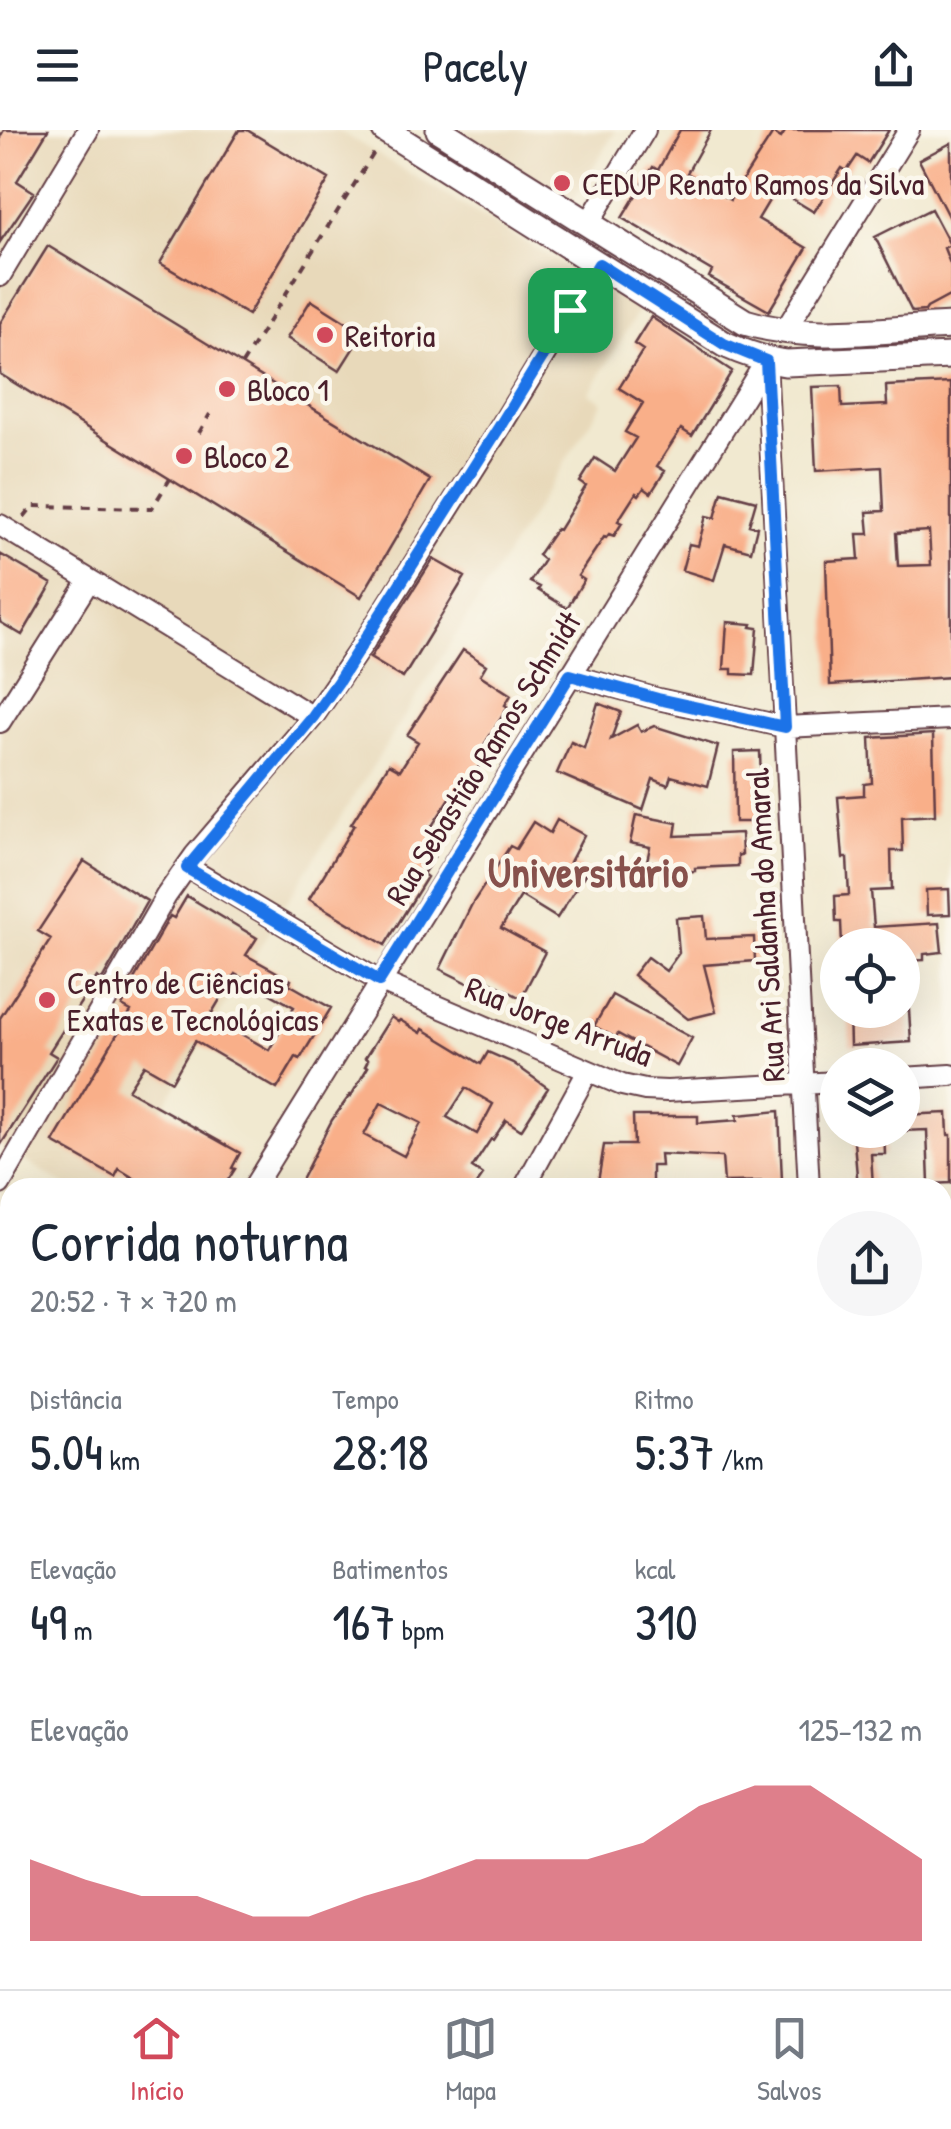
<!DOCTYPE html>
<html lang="pt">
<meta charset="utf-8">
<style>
body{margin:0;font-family:"Patrick Hand",sans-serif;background:#f6f6f7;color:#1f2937;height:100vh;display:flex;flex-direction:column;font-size:38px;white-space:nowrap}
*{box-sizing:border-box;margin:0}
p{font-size:32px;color:#747a83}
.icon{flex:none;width:55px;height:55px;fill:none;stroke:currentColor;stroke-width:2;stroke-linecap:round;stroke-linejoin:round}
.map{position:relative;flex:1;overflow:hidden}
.sheet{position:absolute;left:0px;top:1048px;width:952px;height:812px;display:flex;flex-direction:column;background:#fff;border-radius:30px 30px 0 0;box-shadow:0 10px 40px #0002}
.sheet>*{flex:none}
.controls{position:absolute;left:820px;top:798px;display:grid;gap:20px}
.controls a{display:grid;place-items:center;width:100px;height:100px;border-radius:50%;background:#fff;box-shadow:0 10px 40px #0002;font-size:50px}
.pin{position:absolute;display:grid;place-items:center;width:85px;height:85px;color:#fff;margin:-42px;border-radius:20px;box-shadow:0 5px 15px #0006}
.round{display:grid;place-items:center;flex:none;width:105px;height:105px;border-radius:52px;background:#f6f6f7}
.overview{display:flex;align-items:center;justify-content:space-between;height:170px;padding:0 30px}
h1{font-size:55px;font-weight:600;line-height:75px}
.figures{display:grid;grid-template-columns:repeat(3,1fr);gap:15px;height:170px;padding:10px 30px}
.figures div{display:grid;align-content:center}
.figures b{font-size:50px;font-weight:600}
.figures small{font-size:28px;font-weight:400}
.figures p{font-size:28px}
.chart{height:280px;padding:20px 30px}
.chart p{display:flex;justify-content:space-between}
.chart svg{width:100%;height:180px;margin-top:10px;fill:#d1495b;opacity:.7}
header{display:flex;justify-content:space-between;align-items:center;height:130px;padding:0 30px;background:#fff;font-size:45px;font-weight:600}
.tabs{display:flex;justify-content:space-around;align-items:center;height:140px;border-top:2px solid #e0e1e3;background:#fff;font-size:28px;color:#747a83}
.tabs a{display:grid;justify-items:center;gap:5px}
.tabs .active{color:#d1495b}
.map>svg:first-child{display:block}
.built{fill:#e8d9ba}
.green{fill:#aad885;stroke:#7a7c58;stroke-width:2.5}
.building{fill:#f9af89;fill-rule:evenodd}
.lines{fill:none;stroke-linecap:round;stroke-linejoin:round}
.minor-casing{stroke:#633d44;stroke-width:24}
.major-casing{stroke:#633d44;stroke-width:29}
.path{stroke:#633d44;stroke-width:4;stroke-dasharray:8 8;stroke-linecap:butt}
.minor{stroke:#fff;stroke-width:20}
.major{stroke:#fff;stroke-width:25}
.route-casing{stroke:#fff;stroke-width:20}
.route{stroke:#1a73e8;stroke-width:12}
.poi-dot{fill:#d1495b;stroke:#fbf7ec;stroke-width:4}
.labels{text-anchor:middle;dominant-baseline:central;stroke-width:9;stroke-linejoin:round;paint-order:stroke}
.poi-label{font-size:32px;fill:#4a1f2b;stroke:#fbf7ec;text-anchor:start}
.street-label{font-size:32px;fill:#4a1f2b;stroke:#fbf7ec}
.district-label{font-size:42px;font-weight:bold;fill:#87514c;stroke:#fbf7ec}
</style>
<header><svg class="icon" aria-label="menu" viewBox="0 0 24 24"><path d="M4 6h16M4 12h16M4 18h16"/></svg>Pacely<svg class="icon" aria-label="share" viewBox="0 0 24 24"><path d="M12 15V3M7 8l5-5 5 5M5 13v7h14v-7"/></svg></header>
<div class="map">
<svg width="951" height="1859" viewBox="0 0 951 1859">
<rect width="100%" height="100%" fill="#fbf7ec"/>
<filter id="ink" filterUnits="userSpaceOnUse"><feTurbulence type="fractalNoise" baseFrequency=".01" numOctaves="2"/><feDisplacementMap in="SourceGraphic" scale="20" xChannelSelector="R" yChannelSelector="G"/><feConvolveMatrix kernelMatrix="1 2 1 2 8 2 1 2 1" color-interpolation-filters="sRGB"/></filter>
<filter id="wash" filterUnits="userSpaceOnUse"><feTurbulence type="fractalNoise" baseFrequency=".0048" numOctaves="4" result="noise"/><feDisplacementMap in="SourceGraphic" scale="40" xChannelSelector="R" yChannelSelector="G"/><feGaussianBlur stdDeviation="2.25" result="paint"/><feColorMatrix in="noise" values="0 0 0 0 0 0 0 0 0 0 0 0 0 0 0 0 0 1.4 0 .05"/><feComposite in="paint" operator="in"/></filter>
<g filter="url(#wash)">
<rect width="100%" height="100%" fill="#f1e9d0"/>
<path class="built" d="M0 0H337L639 180 589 263 603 272 292 764 115 1057H68L0 1015Z
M456 0H616L572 72Z"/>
<path class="green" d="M951 1262V1466L943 1467 942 1263Z"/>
<g id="blocks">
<path class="building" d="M4 0H48L17 51 34 62 0 112V7Z
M239 0H247L329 49 248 185 160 133Z
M680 0H711L687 43 730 70 773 3 781 8 786 0H889L868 33 857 26 847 41 842 38 814 82 776 59 758 89 807 118 769 181 709 147 712 141 622 88 653 37 658 40Z
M951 13V92L919 30Z
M931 79 950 115 944 118 951 136V165L927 178 925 181 912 182 875 107Z
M48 116 430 350 361 467 0 244V193Z
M311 170 363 203 339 241 287 208Z
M651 187 732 241 692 306 681 299 657 336 665 341 651 363 644 358 639 365 636 363 618 391 622 393 614 406 609 404 606 408 604 407 578 446 584 450 567 478 538 460 540 457 530 452 544 430 538 425 556 399 559 400 586 356 580 352 595 328 615 341 636 308 625 302 643 273 619 258 643 220 634 214Z
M951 253V547L830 555 826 431 859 429 857 404H869L867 382 884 381 882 337 816 341 812 257 841 256 842 277 887 275 886 256ZM929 401 931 435 898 436 896 403Z
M722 362 756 371 749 395 757 397 751 421 725 414 714 450 682 440 689 414 698 416 706 386 715 388Z
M0 424 52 454 22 505 0 492Z
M433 429 465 447 403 548 370 528Z
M727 492 752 494 751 497 758 498 754 545 732 544V539H724Z
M463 520 486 535 480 545 511 565 505 575 508 577 484 615 490 619 472 647 469 645 454 670 450 668 428 702 438 708 428 723 434 727 423 744 427 747 385 815 309 769 354 695 351 694 389 634 400 640 418 612 407 605Z
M598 573 621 582 611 609 637 595 641 602 654 596 718 616 708 656 671 646 668 655 653 649 643 680 557 643 571 612 584 618Z
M933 604 935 685 902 687 903 721H891L892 760 871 761 874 797 939 793 942 822 924 824V830L902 831V815H842L841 792H836L835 766 849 765 847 728H843L838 667 864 665V654L872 653 870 608Z
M760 621 762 692H735L734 622Z
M636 685 677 693 675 706 741 703 742 725H738V736L695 738V741L672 742V735L647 731 650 717 630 713Z
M557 690 584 705 570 732 587 741 557 788 521 766 501 798 545 822 521 868 487 850 482 860 440 839 472 774 510 716 516 719 533 692 550 703Z
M84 731 147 771 102 850 97 847 49 922 57 927 0 1016V888L51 809 38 801Z
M949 759 950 784 927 785 926 760Z
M187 766 257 808 246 825 291 850 289 854 331 878 300 929 296 927 277 959 195 911 172 951 144 935 128 960 240 1023 232 1038 235 1039 223 1058H150L119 1039 115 1047 53 1012 131 881 122 876 127 866 125 865 170 786 174 788ZM235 844 294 877 269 920 210 886Z
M704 786 706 809 754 807 755 831 704 835 716 882 688 889 633 845 647 827 666 841 679 823 676 788Z
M612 865 692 908 677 936 618 904 616 908 594 896Z
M849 880H909L911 912 850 916Z
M391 887 398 892 400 890 421 903 423 899 481 934 488 922 513 933 548 958 521 1000 506 990 493 1010 491 1009 472 1038 483 1045 474 1058H297L332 990 350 965 351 966 368 937 365 936 368 930 365 928ZM466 958 493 974 477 1004 447 987ZM381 973 421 993 404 1026 364 1005Z
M779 981 782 1051 724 1052 722 1027 660 1024 661 1036H652V1058H597L604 1015H634L633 986H698V993L738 990 737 985Z
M947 983 948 1005H951V1053L929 1054 927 1000 902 1001V985Z
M853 1000H884L885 1024H871L873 1056 858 1057Z"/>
</g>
</g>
<g filter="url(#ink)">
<use href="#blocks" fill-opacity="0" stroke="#633d44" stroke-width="2.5"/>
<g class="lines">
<defs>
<path id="minor" d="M588 94 645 0
M0 146 88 0
M784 202 909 0
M766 231 809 1058
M0 395 313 587 365 511 501 296 599 135
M570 545 658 569 785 597 951 589
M0 592 89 451
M187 737 379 851 622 955 645 960 667 961 838 952
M902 948 951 945
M0 1054 166 766 195 725 313 587
M253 1058 766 231
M524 1058 588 941
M942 1246 951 1245
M0 1425 10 1431
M0 1600 7 1571 10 1540"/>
<path id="major" d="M385 0 724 214C744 223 763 230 786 233L951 226
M439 0 745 192C809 212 884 199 951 196"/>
</defs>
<use href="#minor" class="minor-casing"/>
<use href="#major" class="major-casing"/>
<path class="path" d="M242 234 377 18
M199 303 210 284
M24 387 33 376 152 378 170 349"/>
<use href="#minor" class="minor"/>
<use href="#major" class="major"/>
</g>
</g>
<g class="lines" filter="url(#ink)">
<defs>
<path id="route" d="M599 134 724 214 766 231 785 597 658 569 570 545 379 851 187 738 313 587 338 552 500 296Z"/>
</defs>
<use href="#route" class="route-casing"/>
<use href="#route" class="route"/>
</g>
<g class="poi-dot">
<circle cx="562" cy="53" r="10"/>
<circle cx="325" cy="205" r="10"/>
<circle cx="227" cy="259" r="10"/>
<circle cx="184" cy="326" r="10"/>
<circle cx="47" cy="870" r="10"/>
</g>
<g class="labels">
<g class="poi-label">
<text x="582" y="53">CEDUP Renato Ramos da Silva</text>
<text x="345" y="205">Reitoria</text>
<text x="247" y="259">Bloco 1</text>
<text x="204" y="326">Bloco 2</text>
<text x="67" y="852">Centro de Ciências<tspan x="67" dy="37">Exatas e Tecnológicas</tspan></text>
</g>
<g class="street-label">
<text transform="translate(483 628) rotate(-58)">Rua Sebastião Ramos Schmidt</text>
<text transform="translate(765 795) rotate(-93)">Rua Ari Saldanha do Amaral</text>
<text transform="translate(559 891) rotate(21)">Rua Jorge Arruda</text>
</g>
<g class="district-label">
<text x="588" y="741">Universitário</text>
</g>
</g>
</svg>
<div class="controls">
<a><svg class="icon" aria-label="locate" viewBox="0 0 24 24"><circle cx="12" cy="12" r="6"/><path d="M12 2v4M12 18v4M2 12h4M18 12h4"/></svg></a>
<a><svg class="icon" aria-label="layers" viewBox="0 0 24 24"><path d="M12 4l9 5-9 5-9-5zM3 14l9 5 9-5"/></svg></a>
</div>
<div class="pin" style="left:570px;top:180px;background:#1e9e55"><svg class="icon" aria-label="arrive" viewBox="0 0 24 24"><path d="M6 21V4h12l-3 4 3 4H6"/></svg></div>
<section class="sheet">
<div class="overview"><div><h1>Corrida noturna</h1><p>20:52 · 7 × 720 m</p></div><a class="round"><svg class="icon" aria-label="share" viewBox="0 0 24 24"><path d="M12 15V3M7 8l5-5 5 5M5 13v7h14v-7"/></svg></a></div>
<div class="figures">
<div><p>Distância</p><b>5.04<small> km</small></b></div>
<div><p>Tempo</p><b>28:18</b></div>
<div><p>Ritmo</p><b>5:37<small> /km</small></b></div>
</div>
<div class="figures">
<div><p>Elevação</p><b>49<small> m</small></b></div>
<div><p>Batimentos</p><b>167<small> bpm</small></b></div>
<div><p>kcal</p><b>310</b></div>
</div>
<div class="chart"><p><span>Elevação</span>125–132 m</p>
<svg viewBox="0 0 160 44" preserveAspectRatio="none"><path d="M0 44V24L10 29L20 33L30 33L40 38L50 38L60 33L70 29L80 24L90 24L100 24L110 20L120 11L130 6L140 6L150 15L160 24V44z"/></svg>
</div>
</section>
</div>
<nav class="tabs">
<a class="active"><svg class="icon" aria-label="home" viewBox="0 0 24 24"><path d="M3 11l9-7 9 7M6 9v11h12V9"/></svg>Início</a>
<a><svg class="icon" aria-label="map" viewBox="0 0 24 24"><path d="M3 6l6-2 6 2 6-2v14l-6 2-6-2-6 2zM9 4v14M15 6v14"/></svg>Mapa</a>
<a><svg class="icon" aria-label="saved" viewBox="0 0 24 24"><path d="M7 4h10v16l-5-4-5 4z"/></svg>Salvos</a>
</nav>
